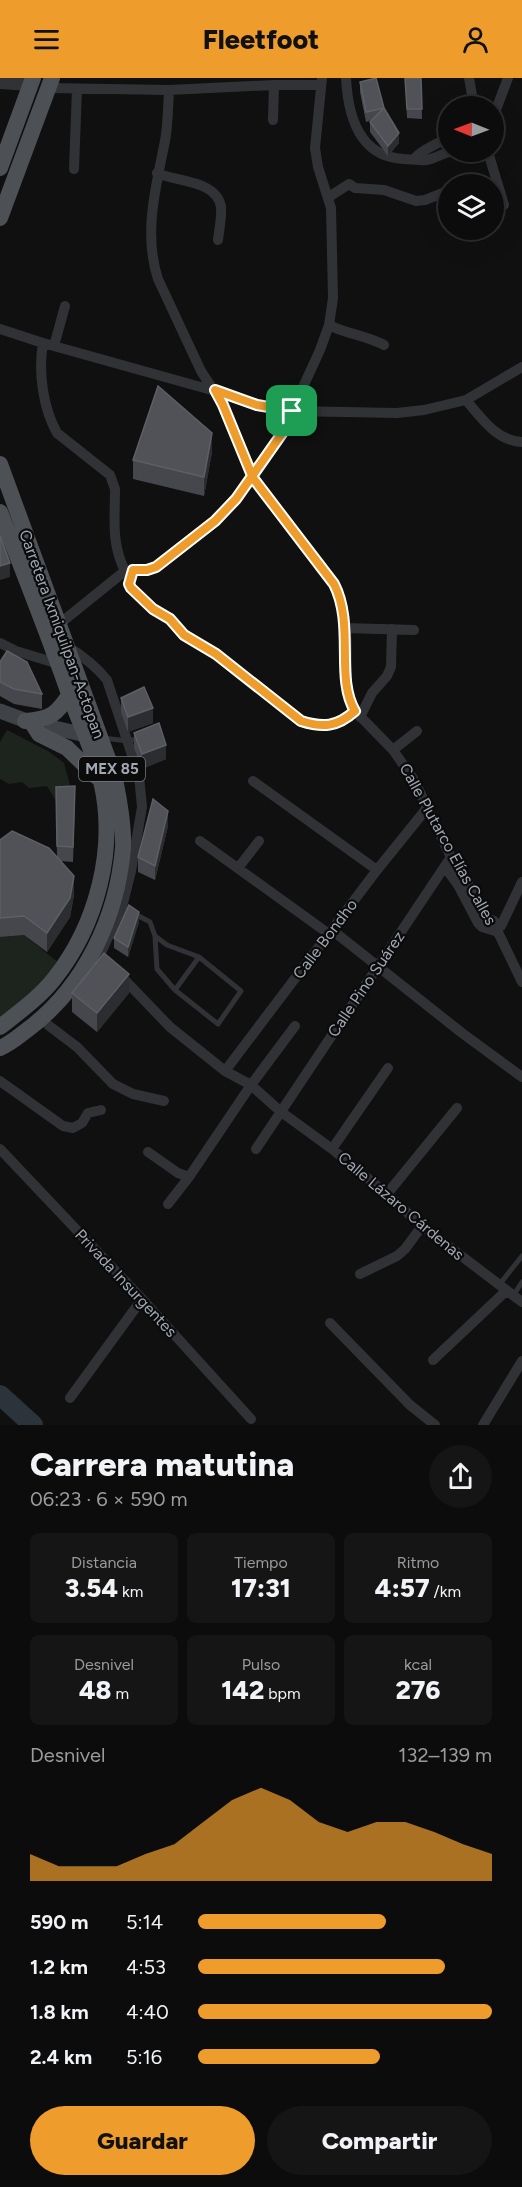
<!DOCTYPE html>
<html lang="es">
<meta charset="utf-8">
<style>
body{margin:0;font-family:Figtree,sans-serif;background:#151516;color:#f1f3f6;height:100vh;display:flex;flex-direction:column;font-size:22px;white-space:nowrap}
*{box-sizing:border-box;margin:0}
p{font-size:20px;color:#9a9b9d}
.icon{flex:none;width:33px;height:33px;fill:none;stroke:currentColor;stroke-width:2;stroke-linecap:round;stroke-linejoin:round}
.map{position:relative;height:1347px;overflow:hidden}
.details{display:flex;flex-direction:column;background:#0c0c0d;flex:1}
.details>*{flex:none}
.needle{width:39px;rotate:271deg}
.controls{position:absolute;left:438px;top:18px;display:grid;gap:12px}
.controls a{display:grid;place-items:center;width:66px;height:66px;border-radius:50%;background:#0c0c0d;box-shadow:0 6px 24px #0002,0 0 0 2px #2c2c2e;font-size:30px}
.pin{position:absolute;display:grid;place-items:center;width:51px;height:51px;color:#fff;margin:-26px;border-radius:12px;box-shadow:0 3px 9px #0006}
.round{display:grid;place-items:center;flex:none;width:63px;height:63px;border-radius:32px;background:#151516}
.summary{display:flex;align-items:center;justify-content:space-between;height:102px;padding:0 30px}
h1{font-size:33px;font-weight:800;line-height:45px}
.stats{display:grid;grid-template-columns:repeat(3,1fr);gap:9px;height:102px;padding:6px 30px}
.stats div{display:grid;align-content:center;border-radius:9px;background:#151516;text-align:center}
.stats b{font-size:26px;font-weight:800}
.stats small{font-size:16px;font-weight:400}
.stats p{font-size:16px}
.chart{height:168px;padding:12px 30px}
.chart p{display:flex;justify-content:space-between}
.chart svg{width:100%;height:108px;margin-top:6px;fill:#ee9c2c;opacity:.7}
.action{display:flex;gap:12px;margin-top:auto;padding:12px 30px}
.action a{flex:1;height:69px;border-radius:36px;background:#ee9c2c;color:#111;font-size:24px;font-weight:800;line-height:69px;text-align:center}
.action a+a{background:#151516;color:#f1f3f6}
ul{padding:0 30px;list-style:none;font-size:20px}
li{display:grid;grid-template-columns:96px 72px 1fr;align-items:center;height:45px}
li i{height:15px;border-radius:8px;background:#ee9c2c}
header{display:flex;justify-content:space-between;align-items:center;height:78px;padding:0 30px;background:#ee9c2c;color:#111;font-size:27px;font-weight:800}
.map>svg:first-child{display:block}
.green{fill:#1d241d}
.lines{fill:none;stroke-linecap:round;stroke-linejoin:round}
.river{stroke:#2a343a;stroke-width:20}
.service{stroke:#313236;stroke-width:5}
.minor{stroke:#313236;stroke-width:10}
.tertiary{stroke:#313236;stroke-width:14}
.secondary{stroke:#3f4246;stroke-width:15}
.primary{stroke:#4d5055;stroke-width:16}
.wall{fill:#46474c}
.shaded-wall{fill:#2c2d30}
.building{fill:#505257;stroke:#5c5f65;stroke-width:1.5}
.route-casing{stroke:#fff;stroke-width:12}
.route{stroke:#ee9c2c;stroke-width:8}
.labels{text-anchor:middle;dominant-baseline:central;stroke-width:4.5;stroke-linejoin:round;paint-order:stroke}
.shield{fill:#0b0b0c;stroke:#747980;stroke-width:1.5}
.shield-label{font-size:15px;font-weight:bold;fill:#a1a8b2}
.street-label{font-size:16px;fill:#a1a8b2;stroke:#0b0b0c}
</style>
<header><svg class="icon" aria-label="menu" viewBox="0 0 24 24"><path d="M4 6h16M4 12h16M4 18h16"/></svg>Fleetfoot<svg class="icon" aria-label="person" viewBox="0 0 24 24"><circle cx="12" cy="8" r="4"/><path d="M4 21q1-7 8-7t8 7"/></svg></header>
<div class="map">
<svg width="522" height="1347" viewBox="0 0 522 1347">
<rect width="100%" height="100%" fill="#101011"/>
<path class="green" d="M7 652 48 673 64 685 71 711 56 723 47 708 29 710 22 704 9 706 0 701V664Z
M24 857 59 885 12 936 0 945V859Z"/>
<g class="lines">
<path class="river" d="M0 1317 33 1347"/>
<path class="service" d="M103 660 128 663 141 660
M120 828 150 844 155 858 167 867 199 879 241 913 218 946 175 912 157 891 155 858
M175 912 199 879
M499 1207 522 1178
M513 1218 522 1204"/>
<path class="minor" d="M346 0C348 38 359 79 404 81 411 81 420 83 427 82 435 80 442 76 449 74
M49 10 169 12 274 7H321
M169 12C168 29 168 47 165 63 156 108 143 156 158 201L201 293 223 327 253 400 334 506C351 539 346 579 347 615L355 633 393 672 414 702 451 779 476 819 486 840 494 843
M468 28 472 17 469 0
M494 37 508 0
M273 42 274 7
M488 74 504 127
M414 81C422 71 437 67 448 59
M74 91 77 11
M157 95C176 104 217 102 221 129 222 139 219 152 218 162
M329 119 349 106 355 110 384 112 416 123 425 122 448 113
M329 247C346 256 365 257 384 267
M0 251 43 265 215 313C240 323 265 330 292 333L397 335 424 332 466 322 522 289
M43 265C38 294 43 330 57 355L110 397 115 411C115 441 111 465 125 493
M54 268 65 228
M466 322C481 340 497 363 522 364
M133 492 129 506 131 510 153 531 170 541 184 557 216 576 301 643C311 646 329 649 339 645 345 643 350 637 355 633
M58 547 125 493 147 492 156 489 215 443 253 400 288 347 292 333 320 272 329 247 333 220 331 130 318 89 315 70 322 0
M345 550 414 552
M0 565 16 573 59 586
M67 568C83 578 95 587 107 602L139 698 142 729 131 793 122 829 94 890
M360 639 372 615 387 598 391 589 392 551
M393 672 417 653
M253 703 377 792
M200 763 329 856
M445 789 458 807 478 845 482 849 495 853 501 848 522 804
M238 790 259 763
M495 848 522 904
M332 852 462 955 522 999
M119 896 170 949 225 993 251 1007 280 1033 332 1071 387 1116 422 1148 522 1224
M48 947 77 969 113 1006 133 1016 164 1023
M225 993 377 792 427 730
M0 1003 63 1048 73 1050 82 1045 88 1035 101 1032
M0 1071 142 1221 251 1341
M256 1071 451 779
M332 1071 388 990
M148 1074 178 1095 189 1099
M387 1116 457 1030
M168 1126 189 1099 251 1007 295 948
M360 1196 397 1178 405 1171 422 1148
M330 1245 410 1327 435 1347
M433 1282 506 1213
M70 1320 142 1221
M483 1347 522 1283"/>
<path class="tertiary" d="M0 4 30 6"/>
<path class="secondary" d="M0 633 32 645 95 659"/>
<path class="primary" d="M0 90 33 0
M0 140 52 0
M0 386 114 697C119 720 124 746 123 770 117 840 84 910 27 952 18 959 10 966 0 970
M0 434C23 493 47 553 68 613 79 643 93 672 101 703 117 770 97 847 54 901 39 920 19 934 0 949
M25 643C51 641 56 637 70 616
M32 645 39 656 67 670 97 699"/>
</g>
<path class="wall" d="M405 0H421L422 41 407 40Z
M360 4 384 30 399 65 388 78 370 54V44L372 42 366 44 360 14Z
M212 374 204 418 133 401V382Z
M0 584 42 616V631L14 626 0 618Z
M121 620 153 645 128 654 121 634Z
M134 655 166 681 142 691 134 670Z
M56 709 75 723 73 784 60 783 74 817 70 839 47 874 24 857 0 859V762L57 780Z
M168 748 155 802 138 794V779Z
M139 844 128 879 114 870V860Z
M72 915H129L97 954 72 934Z"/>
<path class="shaded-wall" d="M399 55V65L388 78V68Z
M212 355V374L204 418V399Z
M10 485V499L0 502V488Z
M153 630V645L128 654V639Z
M166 667V681L142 691V676Z
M168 733V748L155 802V788Z
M74 798V817L70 839 47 874V855Z
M139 834V844L128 879V869Z
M129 896V915L97 954V935Z"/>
<path class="building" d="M376 0 384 30 366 34 360 4Z
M405 0H421L422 31H407Z
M384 30 399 55 388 68 370 44Z
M158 308 212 355 204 399 133 382Z
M0 457 10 485 0 488Z
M7 573 27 584 42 616 14 611 0 604V584Z
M144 609 153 630 128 639 121 620Z
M159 645 166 667 142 676 134 655Z
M75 708 73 769 57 768 56 709Z
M153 721 168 733 155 788 138 779Z
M12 753 49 770 74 798 70 820 47 855 24 838 0 840V762Z
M129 827 139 834 128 869 114 860Z
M104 875 129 896 97 935 72 915Z"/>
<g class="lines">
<defs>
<path id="route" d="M292 333 257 327 215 312 223 327 253 400 334 506C355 547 335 600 355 633 337 649 323 650 301 643L216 576 184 557 170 541 153 531 131 510 129 506 133 492H147L156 489 215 443 236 421 288 347 292 333"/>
</defs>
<use href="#route" class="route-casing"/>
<use href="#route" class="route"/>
</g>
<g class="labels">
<rect class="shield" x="79" y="679" width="66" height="24" rx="4.5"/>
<g class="shield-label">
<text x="112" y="691">MEX 85</text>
</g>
<g class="street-label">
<text transform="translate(62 556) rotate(70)">Carretera Ixmiquilpan-Actopan</text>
<text transform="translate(448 766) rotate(61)">Calle Plutarco Elías Calles</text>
<text transform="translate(325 861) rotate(-53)">Calle Bondho</text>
<text transform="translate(366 906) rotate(-56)">Calle Pino Suárez</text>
<text transform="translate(401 1128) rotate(40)">Calle Lázaro Cárdenas</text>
<text transform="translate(126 1205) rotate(47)">Privada Insurgentes</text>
</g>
</g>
</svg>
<div class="controls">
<a><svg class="needle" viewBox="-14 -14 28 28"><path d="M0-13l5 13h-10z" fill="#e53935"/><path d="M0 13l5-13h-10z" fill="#9a9b9d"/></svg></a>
<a><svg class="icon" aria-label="layers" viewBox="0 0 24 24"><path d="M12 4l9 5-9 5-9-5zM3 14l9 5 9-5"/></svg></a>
</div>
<div class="pin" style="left:292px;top:333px;background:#1e9e55"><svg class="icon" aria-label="arrive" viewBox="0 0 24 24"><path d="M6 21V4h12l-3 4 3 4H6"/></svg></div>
</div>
<section class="details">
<div class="summary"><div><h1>Carrera matutina</h1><p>06:23 · 6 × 590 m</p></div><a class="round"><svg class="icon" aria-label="share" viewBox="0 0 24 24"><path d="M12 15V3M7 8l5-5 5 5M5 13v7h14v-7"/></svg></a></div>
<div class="stats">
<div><p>Distancia</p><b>3.54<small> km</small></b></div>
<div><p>Tiempo</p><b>17:31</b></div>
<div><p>Ritmo</p><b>4:57<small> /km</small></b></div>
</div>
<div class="stats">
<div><p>Desnivel</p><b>48<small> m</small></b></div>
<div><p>Pulso</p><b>142<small> bpm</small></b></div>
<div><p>kcal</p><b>276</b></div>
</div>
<div class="chart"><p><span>Desnivel</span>132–139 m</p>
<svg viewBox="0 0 160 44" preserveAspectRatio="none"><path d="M0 44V33L10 38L20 38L30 38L40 33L50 29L60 20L70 11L80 6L90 11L100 20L110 24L120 20L130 20L140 24L150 29L160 33V44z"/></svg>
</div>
<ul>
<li><b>590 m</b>5:14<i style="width:64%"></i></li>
<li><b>1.2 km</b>4:53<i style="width:84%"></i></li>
<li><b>1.8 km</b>4:40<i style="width:100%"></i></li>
<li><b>2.4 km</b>5:16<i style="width:62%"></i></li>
</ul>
<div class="action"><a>Guardar</a><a>Compartir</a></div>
</section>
